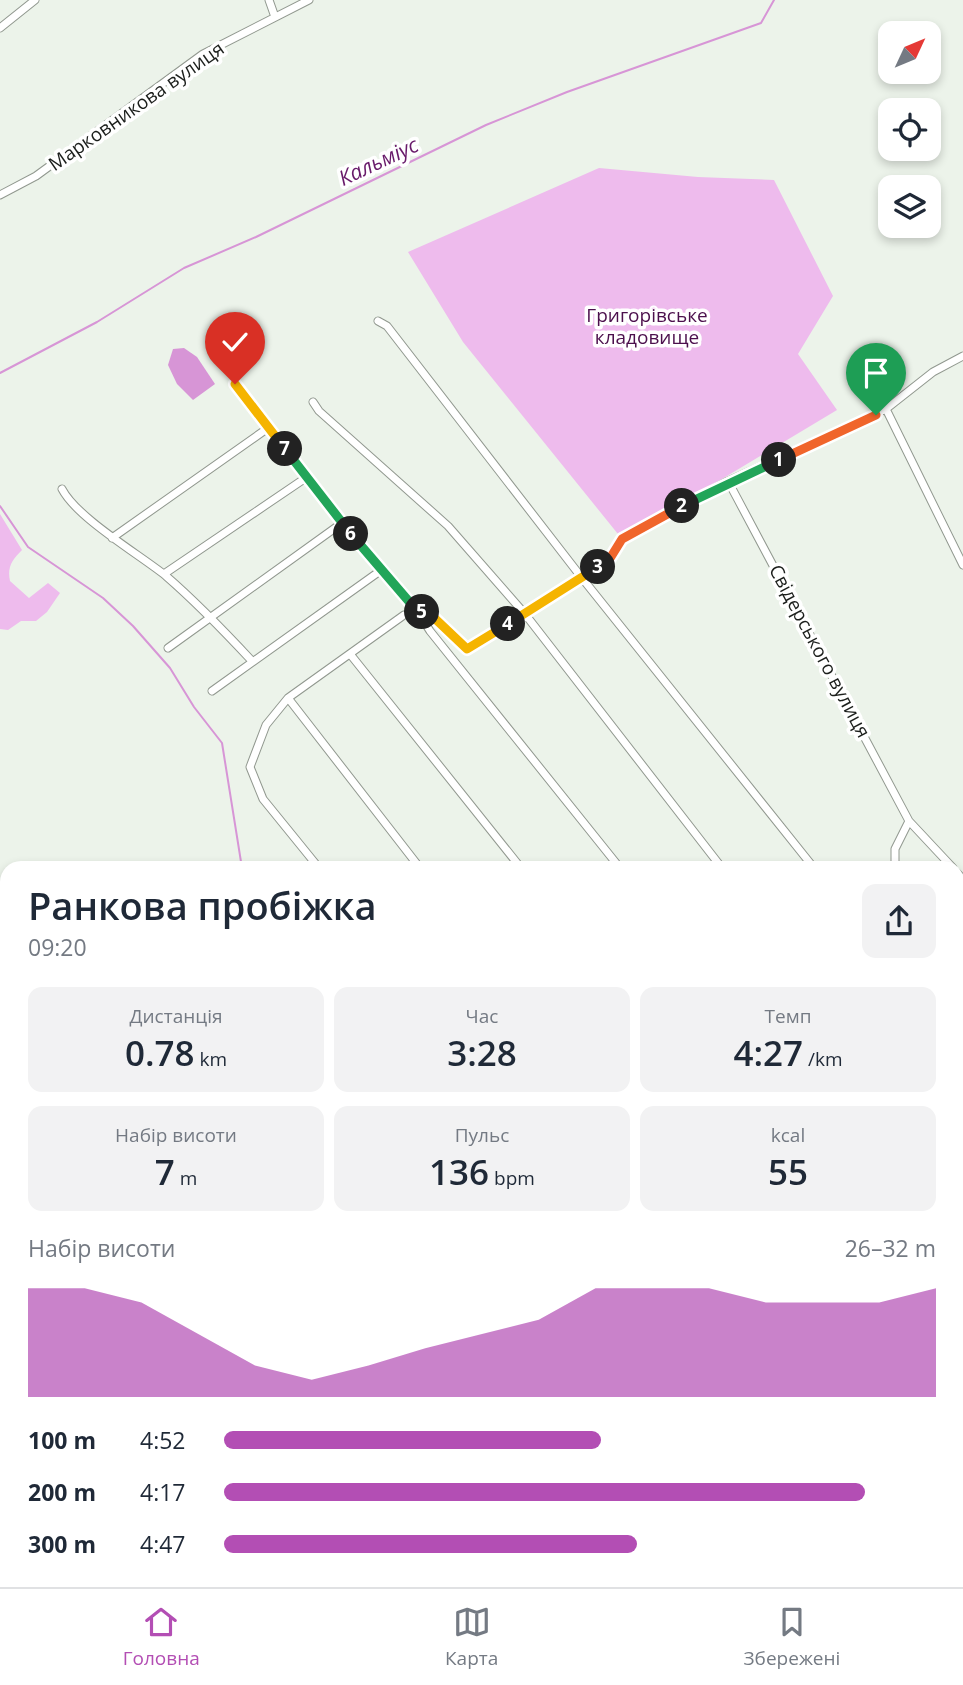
<!DOCTYPE html>
<html lang="uk">
<meta charset="utf-8">
<style>
body{margin:0;font-family:"Open Sans",sans-serif;background:#f2f2f3;color:#1f2937;height:100vh;display:flex;flex-direction:column;font-size:26px;white-space:nowrap}
*{box-sizing:border-box;margin:0}
p{font-size:23px;color:#747a83}
.icon{flex:none;width:38px;height:38px;fill:none;stroke:currentColor;stroke-width:2;stroke-linecap:round;stroke-linejoin:round}
.map{position:relative;flex:1;overflow:hidden}
.details{position:absolute;left:0px;top:861px;width:964px;height:726px;display:flex;flex-direction:column;background:#fff;border-radius:21px 21px 0 0;box-shadow:0 4px 10px #0003}
.details>*{flex:none}
.needle{width:46px;rotate:46deg}
.controls{position:absolute;left:878px;top:21px;display:grid;gap:14px}
.controls a{display:grid;place-items:center;width:63px;height:63px;border-radius:14px;background:#fff;box-shadow:0 4px 10px #0003;font-size:35px}
.pin{position:absolute;display:grid;place-items:center;width:60px;height:60px;color:#fff;margin:-72px -30px;border-radius:50% 50% 50% 0;rotate:-45deg;box-shadow:0 0 7px #0007}
.pin .icon{rotate:45deg}
.km{position:absolute;width:35px;height:35px;margin:-18px;border-radius:50%;background:#222;color:#fff;font-size:19px;line-height:35px;text-align:center}
.round{display:grid;place-items:center;flex:none;width:74px;height:74px;border-radius:14px;background:#f2f2f3}
.headline{display:flex;align-items:center;justify-content:space-between;height:119px;padding:0 28px}
h1{font-size:38px;font-weight:600;line-height:52px}
.stats{display:grid;grid-template-columns:repeat(3,1fr);gap:10px;height:119px;padding:7px 28px}
.stats div{display:grid;align-content:center;border-radius:14px;background:#f2f2f3;text-align:center}
.stats b{font-size:35px;font-weight:600}
.stats small{font-size:19px;font-weight:400}
.stats p{font-size:19px}
.chart{height:196px;padding:14px 28px}
.chart p{display:flex;justify-content:space-between}
.chart svg{width:100%;height:126px;margin-top:7px;fill:#b34eb4;opacity:.7}
ul{padding:0 28px;list-style:none;font-size:23px}
li{display:grid;grid-template-columns:112px 84px 1fr;align-items:center;height:52px}
li i{height:18px;border-radius:9px;background:#b34eb4}
.dock{display:flex;justify-content:space-around;align-items:center;height:98px;border-top:2px solid #e0e1e3;background:#fff;font-size:19px;color:#747a83}
.dock a{display:grid;justify-items:center;gap:4px}
.dock .current{color:#b34eb4}
.map>svg:first-child{display:block}
.green{fill:#eebbed}
.water{fill:#d795d6}
.lines{fill:none;stroke-linecap:round;stroke-linejoin:round}
.stream{stroke:#d795d6;stroke-width:2}
.minor-casing{stroke:#91988f;stroke-width:9}
.minor{stroke:#fff;stroke-width:7}
.split-1-casing{stroke:#fff;stroke-width:14}
.split-2-casing{stroke:#fff;stroke-width:14}
.split-3-casing{stroke:#fff;stroke-width:14}
.split-4-casing{stroke:#fff;stroke-width:14}
.split-5-casing{stroke:#fff;stroke-width:14}
.split-6-casing{stroke:#fff;stroke-width:14}
.split-7-casing{stroke:#fff;stroke-width:14}
.split-8-casing{stroke:#fff;stroke-width:14}
.split-1{stroke:#f0652b;stroke-width:9}
.split-2{stroke:#22a559;stroke-width:9}
.split-3{stroke:#f0652b;stroke-width:9}
.split-4{stroke:#f5b400;stroke-width:9}
.split-5{stroke:#f5b400;stroke-width:9}
.split-6{stroke:#22a559;stroke-width:9}
.split-7{stroke:#22a559;stroke-width:9}
.split-8{stroke:#f5b400;stroke-width:9}
.labels{text-anchor:middle;dominant-baseline:central;stroke-width:7;stroke-linejoin:round;paint-order:stroke}
.street-label{font-size:19px;fill:#1b1e1b;stroke:#fff}
.park-label{font-size:19px;fill:#4c104d;stroke:#fff}
.water-label{font-size:21px;font-style:italic;fill:#681a6a;stroke:#fff}
</style>
<div class="map">
<svg width="963" height="1587" viewBox="0 0 963 1587">
<rect width="100%" height="100%" fill="#ecf3ea"/>
<path class="green" d="M599 168 698 177 774 180 833 296 798 354 837 410 622 539 463 342 408 252Z
M0 514 22 550C12 560 7 567 10 581L29 598 48 583 60 593 47 612 36 621H21L8 630 0 629Z"/>
<path class="water" d="M184 348 197 357 215 384 193 400 177 384 168 365 173 349Z"/>
<g class="lines">
<path class="stream" d="M0 373 97 322 184 268 256 237 486 125 567 92 761 23 774 0
M0 506 28 547 103 598 133 626 170 668 194 707 222 743 242 868
M0 1028 7 1031
M0 1437 7 1440"/>
<defs>
<path id="minor" d="M269 0 275 17
M0 28 35 0
M0 195 36 176 203 54 309 0
M378 321 387 326 582 578 814 868
M235 384 380 571 418 612 430 631 620 868
M313 402 319 411 448 526 525 614 722 868
M886 409 963 565
M728 481 909 821 953 868
M62 489C77 518 140 555 166 576 196 602 224 631 251 660
M112 538 268 428
M164 574 307 477
M168 648 342 523
M350 654 521 868
M212 691 380 571
M288 698 420 868
M319 868 263 799 250 767 266 725 288 698 404 615 428 612 467 649 609 560 622 539 728 481 886 409 933 372 963 356
M895 868V849L909 821
M957 873 963 879
M957 982 963 989
M957 1084 963 1090
M957 1177 963 1184
M957 1269 963 1275
M957 1288 963 1280
M957 1542 963 1537
M672 1587 675 1580
M906 1587 913 1580"/>
</defs>
<use href="#minor" class="minor-casing"/>
<use href="#minor" class="minor"/>
</g>
<g class="lines">
<defs>
<path id="split-1" d="M779 460 876 415"/>
<path id="split-2" d="M682 506 779 460"/>
<path id="split-3" d="M598 567 609 560 622 539 682 506"/>
<path id="split-4" d="M508 624 598 567"/>
<path id="split-5" d="M422 612H428L467 649 508 624"/>
<path id="split-6" d="M351 534 418 612H422"/>
<path id="split-7" d="M285 449 351 534"/>
<path id="split-8" d="M235 384 285 449"/>
</defs>
<use href="#split-1" class="split-1-casing"/>
<use href="#split-2" class="split-2-casing"/>
<use href="#split-3" class="split-3-casing"/>
<use href="#split-4" class="split-4-casing"/>
<use href="#split-5" class="split-5-casing"/>
<use href="#split-6" class="split-6-casing"/>
<use href="#split-7" class="split-7-casing"/>
<use href="#split-8" class="split-8-casing"/>
<use href="#split-1" class="split-1"/>
<use href="#split-2" class="split-2"/>
<use href="#split-3" class="split-3"/>
<use href="#split-4" class="split-4"/>
<use href="#split-5" class="split-5"/>
<use href="#split-6" class="split-6"/>
<use href="#split-7" class="split-7"/>
<use href="#split-8" class="split-8"/>
</g>
<g class="labels">
<g class="street-label">
<text transform="translate(136 106) rotate(-35)">Марковникова вулиця</text>
<text transform="translate(820 651) rotate(62)">Свiдерського вулиця</text>
</g>
<g class="park-label">
<text x="647" y="315">Григорівське<tspan x="647" dy="22">кладовище</tspan></text>
</g>
<g class="water-label">
<text transform="translate(378 161) rotate(-25)">Кальміус</text>
</g>
</g>
</svg>
<div class="controls">
<a><svg class="needle" viewBox="-14 -14 28 28"><path d="M0-13l5 13h-10z" fill="#e53935"/><path d="M0 13l5-13h-10z" fill="#747a83"/></svg></a>
<a><svg class="icon" aria-label="locate" viewBox="0 0 24 24"><circle cx="12" cy="12" r="6"/><path d="M12 2v4M12 18v4M2 12h4M18 12h4"/></svg></a>
<a><svg class="icon" aria-label="layers" viewBox="0 0 24 24"><path d="M12 4l9 5-9 5-9-5zM3 14l9 5 9-5"/></svg></a>
</div>
<div class="pin" style="left:876px;top:415px;background:#1e9e55"><svg class="icon" aria-label="arrive" viewBox="0 0 24 24"><path d="M6 21V4h12l-3 4 3 4H6"/></svg></div>
<div class="pin" style="left:235px;top:384px;background:#d93025"><svg class="icon" aria-label="check" viewBox="0 0 24 24"><path d="M5 12l5 5 9-10"/></svg></div>
<b class="km" style="left:779px;top:460px">1</b>
<b class="km" style="left:682px;top:506px">2</b>
<b class="km" style="left:598px;top:567px">3</b>
<b class="km" style="left:508px;top:624px">4</b>
<b class="km" style="left:422px;top:612px">5</b>
<b class="km" style="left:351px;top:534px">6</b>
<b class="km" style="left:285px;top:449px">7</b>
<section class="details">
<div class="headline"><div><h1>Ранкова пробіжка</h1><p>09:20</p></div><a class="round"><svg class="icon" aria-label="share" viewBox="0 0 24 24"><path d="M12 15V3M7 8l5-5 5 5M5 13v7h14v-7"/></svg></a></div>
<div class="stats">
<div><p>Дистанція</p><b>0.78<small> km</small></b></div>
<div><p>Час</p><b>3:28</b></div>
<div><p>Темп</p><b>4:27<small> /km</small></b></div>
</div>
<div class="stats">
<div><p>Набір висоти</p><b>7<small> m</small></b></div>
<div><p>Пульс</p><b>136<small> bpm</small></b></div>
<div><p>kcal</p><b>55</b></div>
</div>
<div class="chart"><p><span>Набір висоти</span>26–32 m</p>
<svg viewBox="0 0 160 44" preserveAspectRatio="none"><path d="M0 44V6L10 6L20 11L30 22L40 33L50 38L60 33L70 27L80 22L90 17L100 6L110 6L120 6L130 11L140 11L150 11L160 6V44z"/></svg>
</div>
<ul>
<li><b>100 m</b>4:52<i style="width:53%"></i></li>
<li><b>200 m</b>4:17<i style="width:90%"></i></li>
<li><b>300 m</b>4:47<i style="width:58%"></i></li>
</ul>
</section>
</div>
<nav class="dock">
<a class="current"><svg class="icon" aria-label="home" viewBox="0 0 24 24"><path d="M3 11l9-7 9 7M6 9v11h12V9"/></svg>Головна</a>
<a><svg class="icon" aria-label="map" viewBox="0 0 24 24"><path d="M3 6l6-2 6 2 6-2v14l-6 2-6-2-6 2zM9 4v14M15 6v14"/></svg>Карта</a>
<a><svg class="icon" aria-label="saved" viewBox="0 0 24 24"><path d="M7 4h10v16l-5-4-5 4z"/></svg>Збережені</a>
</nav>
